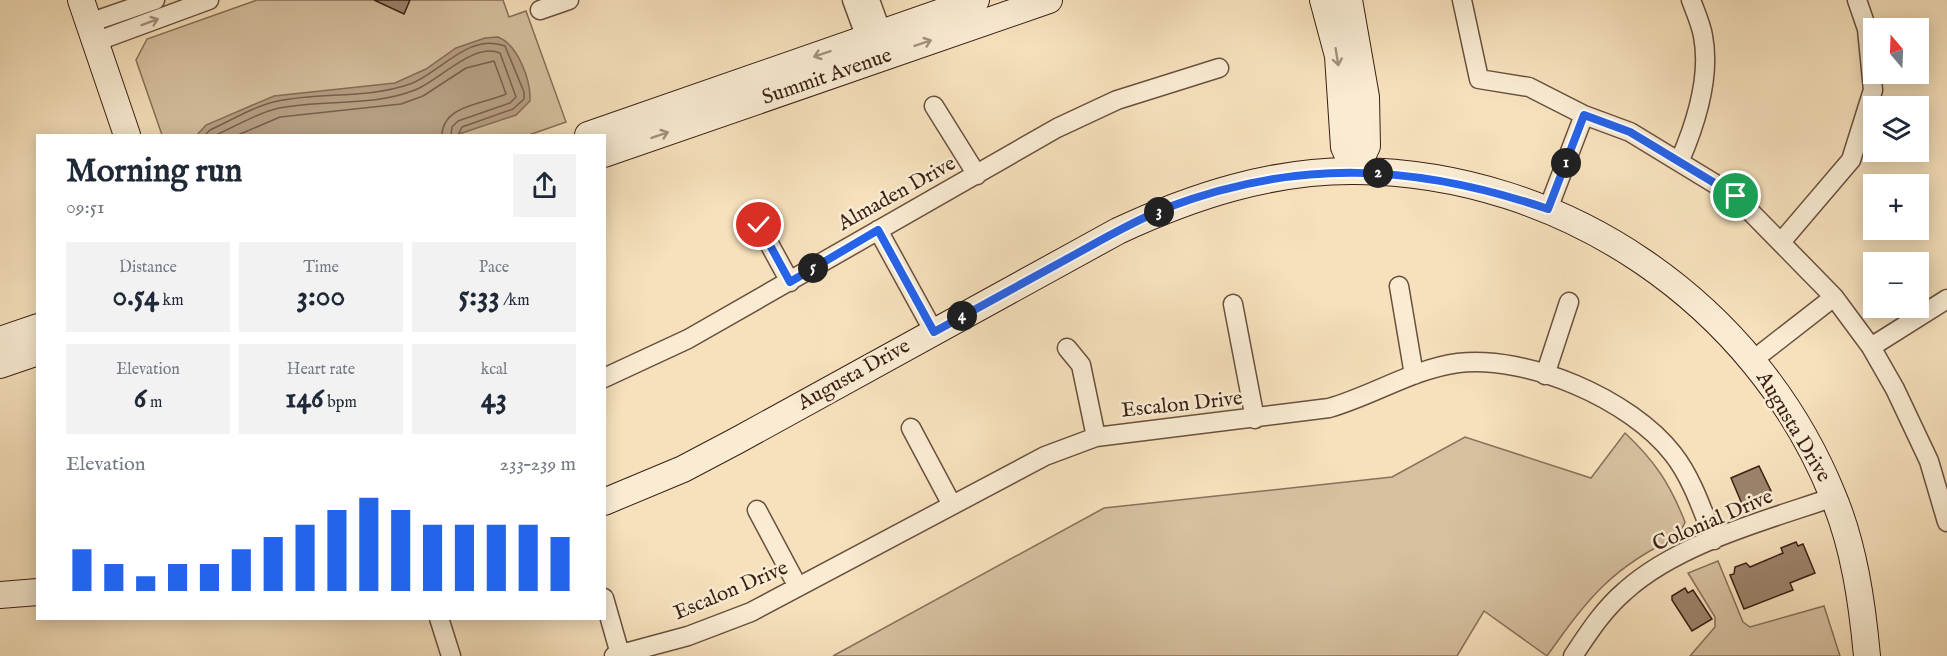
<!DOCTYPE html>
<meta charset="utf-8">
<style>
body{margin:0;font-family:"IM FELL English",serif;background:#f2f2f3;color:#1f2937;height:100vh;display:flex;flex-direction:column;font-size:22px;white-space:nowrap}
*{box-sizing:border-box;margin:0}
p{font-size:20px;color:#747a83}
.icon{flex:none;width:33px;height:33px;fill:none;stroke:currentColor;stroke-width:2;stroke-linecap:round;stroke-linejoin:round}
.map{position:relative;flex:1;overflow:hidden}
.panel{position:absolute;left:36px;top:134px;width:570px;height:486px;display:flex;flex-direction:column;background:#fff;border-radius:0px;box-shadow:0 3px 15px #0003}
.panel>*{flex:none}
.needle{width:39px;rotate:341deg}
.tools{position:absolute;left:1863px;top:18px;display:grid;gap:12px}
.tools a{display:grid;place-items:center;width:66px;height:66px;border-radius:0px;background:#fff;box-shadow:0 3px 15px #0003;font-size:30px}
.pin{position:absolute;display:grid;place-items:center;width:51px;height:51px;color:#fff;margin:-26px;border:3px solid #fff;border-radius:50%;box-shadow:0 2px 6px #0007}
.km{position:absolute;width:30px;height:30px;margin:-15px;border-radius:50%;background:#222;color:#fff;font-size:16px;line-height:30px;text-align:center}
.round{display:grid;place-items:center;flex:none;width:63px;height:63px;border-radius:0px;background:#f2f2f3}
.headline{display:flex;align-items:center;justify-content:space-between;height:102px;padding:0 30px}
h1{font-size:33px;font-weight:700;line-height:45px}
.figures{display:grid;grid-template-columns:repeat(3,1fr);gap:9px;height:102px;padding:6px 30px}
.figures div{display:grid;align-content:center;border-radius:0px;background:#f2f2f3;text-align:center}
.figures b{font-size:30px;font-weight:700}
.figures small{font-size:16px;font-weight:400}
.figures p{font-size:16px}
.chart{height:168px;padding:12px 30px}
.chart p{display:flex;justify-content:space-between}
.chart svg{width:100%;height:108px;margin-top:6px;stroke:#2563eb;stroke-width:6}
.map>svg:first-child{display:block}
.green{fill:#d6c0a0;stroke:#88705a;stroke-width:1.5}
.water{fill:#b69f83;stroke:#856c57;stroke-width:1.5}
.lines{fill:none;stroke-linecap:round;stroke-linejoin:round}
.shore{stroke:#785f4c;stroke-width:1.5}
.building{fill:#9c846c;stroke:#3b1f15;stroke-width:1.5}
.street-casing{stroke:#6a503f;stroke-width:21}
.secondary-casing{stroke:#3b1f15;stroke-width:28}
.street{stroke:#f9ecd3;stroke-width:18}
.secondary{stroke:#f9ecd3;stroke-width:26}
.oneway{stroke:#a4907e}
.route-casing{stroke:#fff;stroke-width:12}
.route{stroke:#2563eb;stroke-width:8}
.labels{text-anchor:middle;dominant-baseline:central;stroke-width:5;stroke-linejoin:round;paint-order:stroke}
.street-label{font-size:21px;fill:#3b1f15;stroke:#f9ecd3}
</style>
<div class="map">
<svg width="1947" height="656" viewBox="0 0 1947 656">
<rect width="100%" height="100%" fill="#f6e1bc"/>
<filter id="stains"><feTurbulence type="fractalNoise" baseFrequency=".00333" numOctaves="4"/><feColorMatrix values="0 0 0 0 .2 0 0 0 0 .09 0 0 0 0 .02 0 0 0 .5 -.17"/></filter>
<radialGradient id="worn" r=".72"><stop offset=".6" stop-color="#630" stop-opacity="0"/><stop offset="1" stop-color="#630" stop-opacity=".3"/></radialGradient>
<path class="green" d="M257 0H503L509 17 526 11 566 122 529 135H162L136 60 147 39Z
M1625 433C1655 461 1670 484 1685 522L1679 536C1613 566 1588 598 1547 656L1484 611 1457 656H833L1104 508 1392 477 1465 437 1591 478Z
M1718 561 1743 622 1750 627 1824 606 1840 656H1690L1715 627V617L1688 573Z"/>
<path class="water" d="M498 37C518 45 531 80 530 101L516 115 456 135H197L206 125 274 96 395 83 426 69 456 48 485 38Z"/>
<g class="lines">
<path class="shore" d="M205 135 210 130C232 120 254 106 278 101 321 92 367 99 410 84 440 73 469 32 505 46L524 92V99L513 109 462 127 458 135
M216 135C236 126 257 113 279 108 324 99 372 107 415 90 439 81 473 42 500 53L516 97 510 103 458 121 452 127 451 135
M238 135 280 117 401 104 423 96 466 68 494 61 506 94C484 104 443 105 442 135"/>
</g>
<path class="building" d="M374 0H410L404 14Z
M1759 466 1771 491 1742 504 1731 478Z
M1796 542 1798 546 1803 544 1815 573 1790 583 1793 590 1744 609 1730 575 1734 574 1735 567 1746 563 1750 567 1783 553 1781 548Z
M1685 588 1688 593 1693 590 1712 619 1692 631 1672 600V596Z"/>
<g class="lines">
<defs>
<path id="street" d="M852 0 866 38
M870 0 882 33
M1462 0 1479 79 1529 87 1584 115 1630 132 1735 196 1834 297 1871 347 1895 389 1929 461 1947 522
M540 10 569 0
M89 23 155 0
M95 42 209 0
M934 106 977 175
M1680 160C1696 123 1711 77 1703 36 1701 24 1695 11 1691 0
M1548 209 1584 115
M759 225 790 282
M878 230 934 332
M1782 241 1851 160 1873 90 1867 29 1857 0
M1399 286 1414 375
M1233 304 1255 419
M1871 347 1947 299
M1067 348 1081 365 1096 437
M1753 360 1834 297
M1545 375 1569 302
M604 378 688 339 1057 128 1117 100 1219 68
M911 428 952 505
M757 510 798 587
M604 598 620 654
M439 618 451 656
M614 656 688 636 751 612 1045 456 1096 437 1329 408C1372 396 1413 369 1458 363 1528 355 1630 399 1673 454 1692 478 1703 512 1714 540
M1573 656C1589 632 1603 610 1625 591 1678 543 1767 520 1834 497"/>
<path id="secondary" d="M81 0 127 135
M1323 0 1338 56 1344 147 1355 171
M1349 0 1366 97 1367 146 1355 171
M588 135 976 0
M604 154 1049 0
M0 340 38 327
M0 365 38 352
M604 502 683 469 738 440 1118 231C1193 196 1273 170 1356 171 1564 173 1755 303 1833 496 1854 546 1862 602 1867 656
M0 595 38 592"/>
</defs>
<use href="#street" class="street-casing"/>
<use href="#secondary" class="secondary-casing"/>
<use href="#street" class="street"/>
<use href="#secondary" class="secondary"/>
</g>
<defs><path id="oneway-shaft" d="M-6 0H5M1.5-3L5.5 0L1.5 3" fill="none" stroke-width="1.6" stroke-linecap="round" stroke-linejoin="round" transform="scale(1.5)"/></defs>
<g class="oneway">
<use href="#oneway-shaft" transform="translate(150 22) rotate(-20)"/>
<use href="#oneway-shaft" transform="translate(923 43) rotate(-19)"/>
<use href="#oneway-shaft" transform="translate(822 54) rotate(161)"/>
<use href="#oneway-shaft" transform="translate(1337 57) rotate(81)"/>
<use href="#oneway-shaft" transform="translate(660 135) rotate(-19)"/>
</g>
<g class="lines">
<defs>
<path id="route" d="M759 225 790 282 878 230 934 332C977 308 1021 284 1065 260 1098 242 1131 222 1166 208 1298 158 1415 164 1548 209L1584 115 1630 132 1736 196"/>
</defs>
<use href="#route" class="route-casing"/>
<use href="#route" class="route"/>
</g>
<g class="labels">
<g class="street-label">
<text transform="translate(827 77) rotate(-19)">Summit Avenue</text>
<text transform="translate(897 194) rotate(-29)">Almaden Drive</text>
<text transform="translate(854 375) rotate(-29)">Augusta Drive</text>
<text transform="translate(1182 405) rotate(-6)">Escalon Drive</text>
<text transform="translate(1793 427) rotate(59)">Augusta Drive</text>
<text transform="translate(1713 521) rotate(-23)">Colonial Drive</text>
<text transform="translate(731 591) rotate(-23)">Escalon Drive</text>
</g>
</g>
<rect width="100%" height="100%" filter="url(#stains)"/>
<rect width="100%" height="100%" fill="url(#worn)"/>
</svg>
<div class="tools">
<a><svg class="needle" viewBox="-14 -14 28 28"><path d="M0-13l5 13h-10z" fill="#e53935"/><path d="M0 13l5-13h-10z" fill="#747a83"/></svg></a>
<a><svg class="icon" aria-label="layers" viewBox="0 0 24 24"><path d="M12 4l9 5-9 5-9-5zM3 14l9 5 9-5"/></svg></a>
<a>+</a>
<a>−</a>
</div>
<div class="pin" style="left:1736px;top:196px;background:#1e9e55"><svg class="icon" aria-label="arrive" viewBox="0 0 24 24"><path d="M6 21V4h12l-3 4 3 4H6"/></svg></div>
<div class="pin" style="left:759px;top:225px;background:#d93025"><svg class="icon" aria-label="check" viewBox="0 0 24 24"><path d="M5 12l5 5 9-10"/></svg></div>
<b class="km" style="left:1566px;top:163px">1</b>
<b class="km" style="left:1378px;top:173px">2</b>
<b class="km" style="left:1159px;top:212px">3</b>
<b class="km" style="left:962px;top:316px">4</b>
<b class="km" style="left:813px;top:268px">5</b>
<section class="panel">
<div class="headline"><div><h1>Morning run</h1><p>09:51</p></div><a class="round"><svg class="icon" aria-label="share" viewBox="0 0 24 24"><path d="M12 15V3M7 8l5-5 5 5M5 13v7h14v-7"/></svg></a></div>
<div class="figures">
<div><p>Distance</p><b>0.54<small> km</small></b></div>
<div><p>Time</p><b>3:00</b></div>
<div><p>Pace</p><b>5:33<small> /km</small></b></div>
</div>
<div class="figures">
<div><p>Elevation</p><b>6<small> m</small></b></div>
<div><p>Heart rate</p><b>146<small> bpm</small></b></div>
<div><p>kcal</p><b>43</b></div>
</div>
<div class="chart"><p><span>Elevation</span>233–239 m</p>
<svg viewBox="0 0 160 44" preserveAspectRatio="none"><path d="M5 44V27M15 44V33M25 44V38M35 44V33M45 44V33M55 44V27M65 44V22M75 44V17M85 44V11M95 44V6M105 44V11M115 44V17M125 44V17M135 44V17M145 44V17M155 44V22"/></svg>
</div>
</section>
</div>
